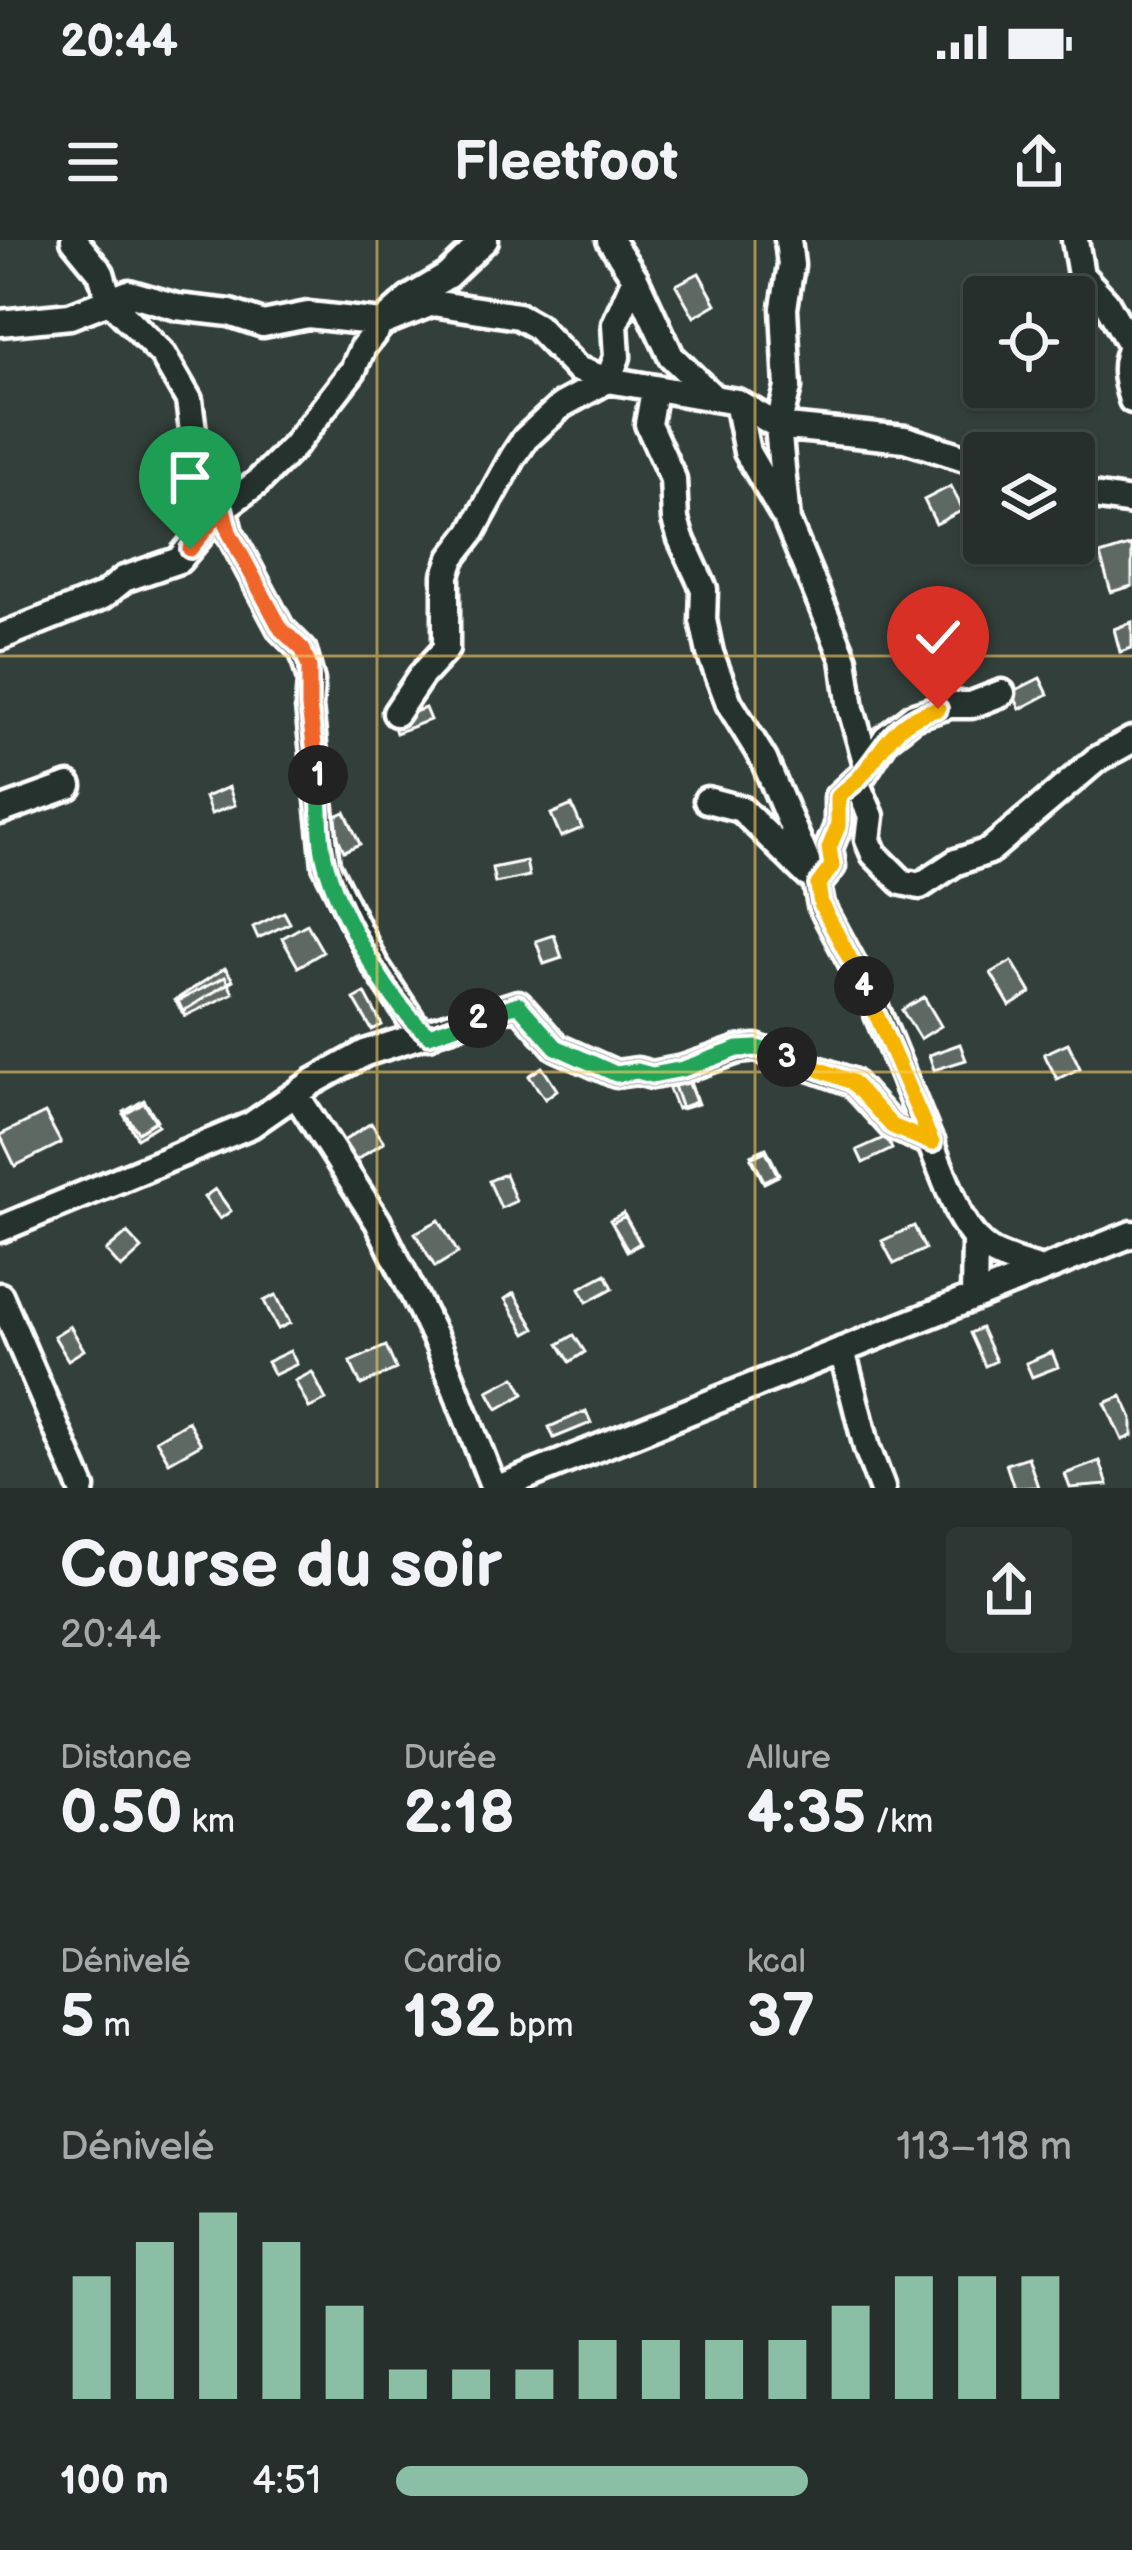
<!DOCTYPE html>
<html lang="fr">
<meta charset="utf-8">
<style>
body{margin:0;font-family:"Balsamiq Sans",sans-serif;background:#2e3734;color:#f1f3f6;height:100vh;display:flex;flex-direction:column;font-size:45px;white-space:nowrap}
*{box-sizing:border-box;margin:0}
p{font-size:39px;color:#a4a9a9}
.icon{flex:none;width:66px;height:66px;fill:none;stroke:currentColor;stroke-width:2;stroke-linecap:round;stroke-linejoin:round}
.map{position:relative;height:1248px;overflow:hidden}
.details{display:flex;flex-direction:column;background:#262f2c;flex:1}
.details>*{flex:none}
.controls{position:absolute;left:963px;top:36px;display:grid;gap:24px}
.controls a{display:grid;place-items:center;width:132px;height:132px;border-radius:12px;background:#262f2c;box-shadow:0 3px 9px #0004,0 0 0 3px #424a48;font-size:60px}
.pin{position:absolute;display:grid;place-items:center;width:102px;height:102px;color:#fff;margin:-123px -51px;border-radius:50% 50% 50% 0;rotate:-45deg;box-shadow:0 0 12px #0007}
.pin .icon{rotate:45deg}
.km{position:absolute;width:60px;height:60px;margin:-30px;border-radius:50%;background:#222;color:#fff;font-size:33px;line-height:60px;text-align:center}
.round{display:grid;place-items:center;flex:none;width:126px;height:126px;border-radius:12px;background:#2e3734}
.headline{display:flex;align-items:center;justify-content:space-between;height:204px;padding:0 60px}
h1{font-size:66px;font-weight:800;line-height:90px}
.metrics{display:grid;grid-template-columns:repeat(3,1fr);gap:18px;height:204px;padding:12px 60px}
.metrics div{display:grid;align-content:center}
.metrics b{font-size:60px;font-weight:800}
.metrics small{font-size:33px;font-weight:400}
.metrics p{font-size:33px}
.chart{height:336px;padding:24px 60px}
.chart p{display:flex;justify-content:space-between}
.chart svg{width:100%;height:216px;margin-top:12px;stroke:#8abfa5;stroke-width:6}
ul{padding:0 60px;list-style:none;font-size:39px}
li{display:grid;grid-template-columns:192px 144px 1fr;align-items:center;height:90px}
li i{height:30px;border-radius:15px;background:#8abfa5}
.status{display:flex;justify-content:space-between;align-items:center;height:84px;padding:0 60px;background:#262f2c;direction:ltr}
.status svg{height:33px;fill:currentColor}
header{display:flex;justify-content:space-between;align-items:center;height:156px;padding:0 60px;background:#262f2c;font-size:54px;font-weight:800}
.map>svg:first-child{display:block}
.building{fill:#5f6964;stroke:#fff;stroke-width:3}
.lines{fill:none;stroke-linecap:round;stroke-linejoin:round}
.street-casing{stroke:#fff;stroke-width:33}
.street{stroke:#26332d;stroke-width:24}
.split-1-casing{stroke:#fff;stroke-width:24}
.split-2-casing{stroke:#fff;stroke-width:24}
.split-3-casing{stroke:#fff;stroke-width:24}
.split-4-casing{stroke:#fff;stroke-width:24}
.split-5-casing{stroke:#fff;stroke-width:24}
.split-1{stroke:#f0652b;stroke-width:15}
.split-2{stroke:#22a559;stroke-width:15}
.split-3{stroke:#22a559;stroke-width:15}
.split-4{stroke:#f5b400;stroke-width:15}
.split-5{stroke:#f5b400;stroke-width:15}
.grid{fill:none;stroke:#ffd166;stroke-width:3;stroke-opacity:0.55}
</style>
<div class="status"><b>20:44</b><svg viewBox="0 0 49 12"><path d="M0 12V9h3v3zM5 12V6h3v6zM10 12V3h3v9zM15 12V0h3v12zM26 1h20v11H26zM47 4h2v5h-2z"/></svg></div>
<header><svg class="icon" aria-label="menu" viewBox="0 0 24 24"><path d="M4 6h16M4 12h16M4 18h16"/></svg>Fleetfoot<svg class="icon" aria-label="share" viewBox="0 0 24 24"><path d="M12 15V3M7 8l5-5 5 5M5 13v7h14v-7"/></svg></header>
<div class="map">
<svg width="1132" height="1248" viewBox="0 0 1132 1248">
<rect width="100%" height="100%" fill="#333f3a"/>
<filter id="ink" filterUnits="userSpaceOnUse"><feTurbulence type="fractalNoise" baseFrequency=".00833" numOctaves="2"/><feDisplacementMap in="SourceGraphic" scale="24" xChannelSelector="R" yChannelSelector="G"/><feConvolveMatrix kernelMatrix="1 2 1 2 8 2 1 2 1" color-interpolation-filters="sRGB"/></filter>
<g filter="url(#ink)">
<path class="building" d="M699 33 716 64 694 77 676 45Z
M951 246 963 270 936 284 924 260Z
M1132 305V346L1111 352 1100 315Z
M1132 382V408L1120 412 1114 389Z
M1040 438 1048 454 1020 469 1012 452Z
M425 468 430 480 396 493 392 480Z
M229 547 235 565 211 574 205 557Z
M572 565 582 588 561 597 551 574Z
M345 572 360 604 344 611 329 579Z
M526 621 529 636 495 643 492 628Z
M284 672 290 683 258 698 253 687Z
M307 684 323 712 298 727 282 698Z
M554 695 562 718 544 724 536 701Z
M1012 721 1031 753 1010 766 991 733Z
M225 728 233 740 182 772 175 760Z
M225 737 233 753 185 776 178 761Z
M365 753 382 785 372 790 354 759Z
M924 757 941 786 920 799 902 770Z
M1068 803 1080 828 1057 839 1044 814Z
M960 804 966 820 934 830 929 815Z
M542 827 557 850 545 859 529 836Z
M686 831 698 864 682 869 671 837Z
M686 836 696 862 677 869 667 844Z
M144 860 157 880 138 892 124 872Z
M144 863 158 885 137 898 124 875Z
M45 873 61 903 15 926 0 895Z
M371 883 384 902 355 921 342 902Z
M886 897 892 909 863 923 857 910Z
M766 908 779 934 764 941 751 915Z
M766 911 778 936 764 943 751 918Z
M505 934 516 961 501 968 489 941Z
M215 949 231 971 220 979 204 957Z
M623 973 640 1003 628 1010 610 980Z
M625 976 641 1004 627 1011 612 983Z
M439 980 458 1013 435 1027 415 993Z
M914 986 925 1009 894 1024 882 1001Z
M127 993 142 1009 121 1028 106 1011Z
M606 1034 613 1048 587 1062 580 1048Z
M514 1053 535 1089 526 1094 505 1059Z
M276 1055 290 1083 278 1089 264 1061Z
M70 1086 84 1110 68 1120 54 1096Z
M981 1088 996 1121 985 1126 970 1093Z
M574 1095 585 1112 570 1122 559 1104Z
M386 1106 396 1129 361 1145 350 1122Z
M290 1111 297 1124 274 1135 267 1122Z
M1052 1112 1058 1127 1032 1137 1026 1123Z
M312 1132 326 1160 309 1168 295 1141Z
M515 1137 524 1154 498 1169 488 1151Z
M1122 1156 1132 1178V1196L1122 1200 1105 1163Z
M586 1171 591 1183 554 1198 549 1187Z
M188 1181 201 1204 169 1222 156 1200Z
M1028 1217 1038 1247 1014 1248 1006 1224Z
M1100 1221 1108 1245 1070 1248 1065 1234Z"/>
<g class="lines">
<defs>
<path id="street" d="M74 0 101 33 109 60 163 115 189 160 195 207 223 268 229 292 281 389 303 411 311 441 309 467 326 625 374 723 414 784 429 795
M610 0 635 38 671 116 712 156
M788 0 791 25 784 68 788 148 778 186 787 281 844 419 851 469 867 525
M1075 0 1081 35 1106 62 1131 106
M0 83 70 76 129 53 177 67 230 73 263 84 308 75 382 83 432 63 459 67 518 76 536 86 577 129 608 140 737 162 778 186 905 199 984 224
M1132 106C1122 124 1126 140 1132 160
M654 150 648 184 673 239 675 280 681 299 704 349 703 380 710 413 729 463 764 520 817 645
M737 162 747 212 783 274
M1074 253 1132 262
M0 397 103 356 124 339 179 320 223 268 257 243 294 206 353 130 363 107 382 83 410 58 447 36 485 0
M1002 453 971 465H950L914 476 886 498 863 534 838 557V586L829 608 832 626 817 645 821 665 873 762 960 976C983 1017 999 1016 1041 1030
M396 473 421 436 446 409V335L452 318 472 292 513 217 525 199 562 165 608 140 617 117 615 84 635 38
M856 542 871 576 868 600 874 614 902 642 920 646 956 622 989 611 1096 520 1132 500
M707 560 741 569 807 634
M0 571 69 546
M297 856 378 982 438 1104 494 1248
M0 989 251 885 313 842 365 813 518 764 556 807 616 834 637 831 652 835 683 829 738 810 756 808 852 842 892 886 932 903
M0 1056 82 1248
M974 1057 975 1002
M842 1110 867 1208 882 1248
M498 1248 1132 994"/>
</defs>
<use href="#street" class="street-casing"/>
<use href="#street" class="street"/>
</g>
</g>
<g class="lines" filter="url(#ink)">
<defs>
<path id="split-1" d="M190 309 223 268 229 292 281 389 303 410 309 427V467L318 535"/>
<path id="split-2" d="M318 535C321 564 318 600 327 628 342 677 389 765 429 795L478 778"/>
<path id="split-3" d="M478 778 518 764 556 807 616 834 637 831 652 835 683 829 738 809 757 808 787 817"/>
<path id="split-4" d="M787 817 852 842 892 886 932 903 864 746"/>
<path id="split-5" d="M864 746 821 664 818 645 832 626 829 608 838 586V557C845 549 853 545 860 537 886 507 894 479 938 469"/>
</defs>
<use href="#split-1" class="split-1-casing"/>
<use href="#split-2" class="split-2-casing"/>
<use href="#split-3" class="split-3-casing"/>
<use href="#split-4" class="split-4-casing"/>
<use href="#split-5" class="split-5-casing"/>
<use href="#split-1" class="split-1"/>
<use href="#split-2" class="split-2"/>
<use href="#split-3" class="split-3"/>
<use href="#split-4" class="split-4"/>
<use href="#split-5" class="split-5"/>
</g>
<path class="grid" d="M377 0V1248M755 0V1248M0 416H1132M0 832H1132"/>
</svg>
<div class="controls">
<a><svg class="icon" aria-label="locate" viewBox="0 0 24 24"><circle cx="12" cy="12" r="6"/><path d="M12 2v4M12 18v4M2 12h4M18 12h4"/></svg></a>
<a><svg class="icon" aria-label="layers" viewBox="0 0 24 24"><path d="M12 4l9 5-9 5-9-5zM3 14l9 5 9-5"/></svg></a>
</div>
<div class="pin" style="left:190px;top:309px;background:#1e9e55"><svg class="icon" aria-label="arrive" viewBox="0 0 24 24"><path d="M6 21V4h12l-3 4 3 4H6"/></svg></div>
<div class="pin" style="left:938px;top:469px;background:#d93025"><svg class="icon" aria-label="check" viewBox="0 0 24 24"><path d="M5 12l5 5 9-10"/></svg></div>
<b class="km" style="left:318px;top:535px">1</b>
<b class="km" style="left:478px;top:778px">2</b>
<b class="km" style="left:787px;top:817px">3</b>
<b class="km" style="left:864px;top:746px">4</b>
</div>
<section class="details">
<div class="headline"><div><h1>Course du soir</h1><p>20:44</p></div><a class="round"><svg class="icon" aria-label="share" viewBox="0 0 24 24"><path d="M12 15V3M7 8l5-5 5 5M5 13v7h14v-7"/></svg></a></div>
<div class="metrics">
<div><p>Distance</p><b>0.50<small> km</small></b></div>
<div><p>Durée</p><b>2:18</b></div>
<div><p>Allure</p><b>4:35<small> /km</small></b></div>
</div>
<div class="metrics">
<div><p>Dénivelé</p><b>5<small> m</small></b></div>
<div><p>Cardio</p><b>132<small> bpm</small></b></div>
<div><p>kcal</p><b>37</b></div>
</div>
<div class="chart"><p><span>Dénivelé</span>113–118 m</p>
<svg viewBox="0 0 160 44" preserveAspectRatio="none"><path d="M5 44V19M15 44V12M25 44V6M35 44V12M45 44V25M55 44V38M65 44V38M75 44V38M85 44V32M95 44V32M105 44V32M115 44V32M125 44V25M135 44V19M145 44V19M155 44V19"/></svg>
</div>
<ul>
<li><b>100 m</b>4:51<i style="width:61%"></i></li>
</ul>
</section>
